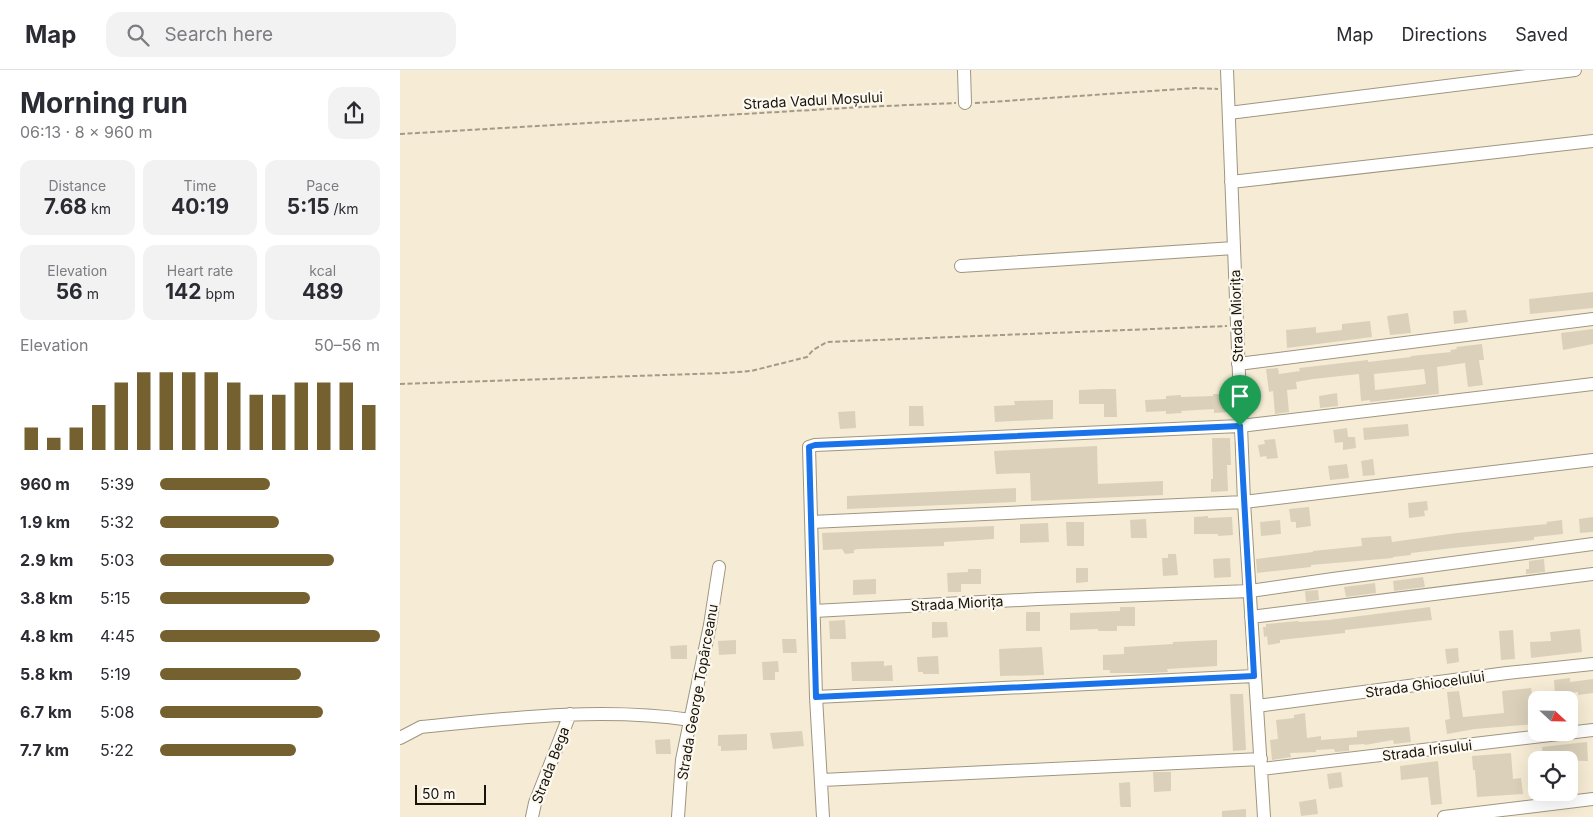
<!DOCTYPE html>
<meta charset="utf-8">
<style>
body{margin:0;font-family:Inter,sans-serif;background:#f2f2f3;color:#2b2b33;height:100vh;display:flex;flex-direction:column;font-size:19px;white-space:nowrap}
*{box-sizing:border-box;margin:0}
p{font-size:16px;color:#7c7c81}
.icon{flex:none;width:28px;height:28px;fill:none;stroke:currentColor;stroke-width:2;stroke-linecap:round;stroke-linejoin:round}
.map{position:relative;flex:1;overflow:hidden}
.panel{display:flex;flex-direction:column;background:#fff;width:400px}
.panel>*{flex:none}
.needle{width:32px;rotate:112deg}
.tools{position:absolute;left:1128px;top:621px;display:grid;gap:10px}
.tools a{display:grid;place-items:center;width:50px;height:50px;border-radius:10px;background:#fff;box-shadow:0 5px 20px #0002;font-size:25px}
.scale{position:absolute;left:15px;bottom:12px;width:71px;box-sizing:border-box;padding-left:5px;border:2px solid #17140c;border-top:0;font-size:14px;line-height:18px;white-space:nowrap;color:#17140c;-webkit-text-stroke:4px #fdf9f0;paint-order:stroke}
.pin{position:absolute;display:grid;place-items:center;width:42px;height:42px;color:#fff;margin:-51px -21px;border-radius:50% 50% 50% 0;rotate:-45deg;box-shadow:0 0 5px #0007}
.pin .icon{rotate:45deg}
.round{display:grid;place-items:center;flex:none;width:52px;height:52px;border-radius:15px;background:#f2f2f3}
.head{display:flex;align-items:center;justify-content:space-between;height:85px;padding:0 20px}
h1{font-size:28px;font-weight:700;line-height:38px}
.metrics{display:grid;grid-template-columns:repeat(3,1fr);gap:8px;height:85px;padding:5px 20px}
.metrics div{display:grid;align-content:center;border-radius:12px;background:#f2f2f3;text-align:center}
.metrics b{font-size:21px;font-weight:700}
.metrics small{font-size:14px;font-weight:400}
.metrics p{font-size:14px}
.chart{height:140px;padding:10px 20px}
.chart p{display:flex;justify-content:space-between}
.chart svg{width:100%;height:90px;margin-top:5px;stroke:#756130;stroke-width:6}
ul{padding:0 20px;list-style:none;font-size:16px}
li{display:grid;grid-template-columns:80px 60px 1fr;align-items:center;height:38px}
li i{height:12px;border-radius:6px;background:#756130}
header{display:flex;align-items:center;gap:30px;box-sizing:border-box;height:70px;padding:0 25px;background:#fff;border-bottom:1px solid #e1e1e2}
header strong{font-size:24px}
nav{display:flex;gap:28px;margin-inline-start:auto;font-size:18px}
.search{width:350px;height:45px;background:#f2f2f3;display:flex;align-items:center;gap:12px;box-sizing:border-box;padding:0 18px;border-radius:15px;color:#7c7c81;font-size:19px}
main{display:flex;flex:1;min-height:0}
.map>svg:first-child{display:block}
.building{fill:#dbd1ba;fill-rule:evenodd}
.lines{fill:none;stroke-linecap:round;stroke-linejoin:round}
.minor-casing{stroke:#9f9680;stroke-width:14}
.path{stroke:#a29b89;stroke-width:2;stroke-dasharray:5 2.5;stroke-linecap:butt}
.minor{stroke:#fff;stroke-width:12}
.route-casing{stroke:#fff;stroke-width:10}
.route{stroke:#1a73e8;stroke-width:6}
.labels{text-anchor:middle;dominant-baseline:central;stroke-width:4.5;stroke-linejoin:round;paint-order:stroke}
.street-label{font-size:14px;fill:#17140c;stroke:#fdf9f0}
</style>
<header>
<strong>Map</strong>
<div class="search"><svg class="icon" aria-label="search" viewBox="0 0 24 24"><circle cx="10" cy="10" r="6"/><path d="M15 15l6 6"/></svg>Search here</div>
<nav><a>Map</a><a>Directions</a><a>Saved</a></nav>
</header>
<main>
<section class="panel">
<div class="head"><div><h1>Morning run</h1><p>06:13 · 8 × 960 m</p></div><a class="round"><svg class="icon" aria-label="share" viewBox="0 0 24 24"><path d="M12 15V3M7 8l5-5 5 5M5 13v7h14v-7"/></svg></a></div>
<div class="metrics">
<div><p>Distance</p><b>7.68<small> km</small></b></div>
<div><p>Time</p><b>40:19</b></div>
<div><p>Pace</p><b>5:15<small> /km</small></b></div>
</div>
<div class="metrics">
<div><p>Elevation</p><b>56<small> m</small></b></div>
<div><p>Heart rate</p><b>142<small> bpm</small></b></div>
<div><p>kcal</p><b>489</b></div>
</div>
<div class="chart"><p><span>Elevation</span>50–56 m</p>
<svg viewBox="0 0 160 44" preserveAspectRatio="none"><path d="M5 44V33M15 44V38M25 44V33M35 44V22M45 44V11M55 44V6M65 44V6M75 44V6M85 44V6M95 44V11M105 44V17M115 44V17M125 44V11M135 44V11M145 44V11M155 44V22"/></svg>
</div>
<ul>
<li><b>960 m</b>5:39<i style="width:50%"></i></li>
<li><b>1.9 km</b>5:32<i style="width:54%"></i></li>
<li><b>2.9 km</b>5:03<i style="width:79%"></i></li>
<li><b>3.8 km</b>5:15<i style="width:68%"></i></li>
<li><b>4.8 km</b>4:45<i style="width:100%"></i></li>
<li><b>5.8 km</b>5:19<i style="width:64%"></i></li>
<li><b>6.7 km</b>5:08<i style="width:74%"></i></li>
<li><b>7.7 km</b>5:22<i style="width:62%"></i></li>
</ul>
</section>
<div class="map">
<svg width="1193" height="747" viewBox="0 0 1193 747">
<rect width="100%" height="100%" fill="#f6ecd5"/>
<path class="building" d="M1193 222V238L1130 244 1129 229Z
M1066 240 1068 252 1054 254 1053 241Z
M1008 243 1011 263 990 265 987 246Z
M970 251 972 267 887 278 886 260 916 257V263L942 260V254Z
M1193 259V274L1163 280 1161 263Z
M1082 274 1084 290H1079L1083 315 1068 317 1065 293 1037 297 1039 324 970 332V330L961 331 959 304 913 309 896 312 897 319 887 320 889 342 875 344 873 321 869 322 866 299 878 298 879 304 900 301 899 298 968 290V292L1011 287V286L1051 282 1050 280 1057 279 1056 277ZM1024 299 1026 314 975 320 974 304Z
M703 319H716L717 347H704V334H679V320Z
M937 323 938 336 920 338 919 326Z
M813 324H829V342L814 343V339L781 341 782 343 766 344V341L746 342 745 330 766 329V326L781 325V327L813 326Z
M653 330V349L595 352 594 336 615 335 614 331Z
M509 336H523L524 356H509Z
M455 341 456 358 440 359 438 342Z
M1008 354 1009 366 964 370 963 358Z
M947 358 948 367H955L956 378 943 380V372L935 373 933 360Z
M812 368H830L831 395H827L828 421 811 422V409H813Z
M875 369 878 388 867 389 866 386 860 387 858 375 865 374 864 370Z
M697 376 698 414 763 411V425L631 431 630 403 596 404 594 381Z
M973 389 975 405 963 406 961 391Z
M947 394 949 408 930 410 928 396Z
M616 418V432L447 439V426Z
M1027 431 1028 440 1024 441 1025 446 1009 448 1008 433Z
M909 437 911 456 896 458V452H891L889 439Z
M808 446V448L832 447 833 465 818 466V464H794V447Z
M1193 447V462L1180 463 1179 449Z
M746 449 747 468H731L730 450Z
M880 450 881 464 861 466 860 452Z
M1162 450 1163 464 1134 467V470L1053 478 1011 483V485L993 487V488L911 495V497L857 503 856 489 913 482V481L962 476 961 468 991 466 992 472 1057 463 1147 454 1146 452Z
M666 452H684V476H667Z
M648 453 649 472 620 473V454Z
M594 456V469L544 472V476L458 479 454 480V483L445 484 442 479 423 480 422 463Z
M768 484H776L778 505 763 506 762 488H768Z
M830 488 831 507 814 508 813 489Z
M1144 489 1145 502 1126 504V499H1129V491Z
M676 498H688V512L676 513Z
M568 499H581V514H561V522H548L547 503 568 502Z
M1023 507 1025 517 994 521 993 511Z
M476 509V524L453 525V510Z
M975 513 976 523 946 527 944 517Z
M918 520 919 530 906 532 905 521Z
M720 537H735V556H717V561H698V559L670 560V543L720 541Z
M1030 537 1032 550 945 560V563L880 570V573L868 575 867 566 864 567 863 557H866V554L898 551 899 552 929 550Z
M626 542H640V561H626Z
M445 550 446 569H430L429 551Z
M532 552H547L548 567 532 568Z
M1180 559 1182 582 1131 588 1130 572 1151 571 1150 562Z
M1113 560 1115 589 1101 590 1099 561Z
M382 569H396L397 583H383Z
M336 570V584L319 585 318 571Z
M817 570V596L767 599 768 602 752 603H710V600H703V585L724 584V577L773 574V572Z
M287 575V589H271L270 576Z
M642 577 644 605 600 606 599 579Z
M1058 578 1059 592 1047 594 1045 579Z
M538 586 539 604H523V602H518L517 587Z
M378 591 379 602H375V610H363L362 592Z
M484 591V596L492 595 493 611H452L451 592Z
M1170 608V612L1193 609V623L1178 625V622L1155 625 1154 610Z
M1131 618 1134 641H1136V654L1075 659 1047 664 1045 650 1050 649 1047 622 1059 621 1063 647 1104 643 1102 621Z
M830 624H843L846 680 833 681Z
M905 643 907 668 921 666V670L957 667V661L1009 657 1011 672 994 674 993 670 965 675 964 674 949 675V681L935 682 934 679 916 680V682L890 683 891 687 872 690 870 670 878 669 876 650 894 648V645Z
M402 661 404 676 373 679 370 663Z
M347 664V680L321 681V676H318V665Z
M270 669 271 684H256L255 670Z
M1187 672 1188 691 1143 690 1142 677Z
M1111 683 1113 709 1121 708 1123 724 1077 727 1075 700H1073L1072 686Z
M1038 691 1042 734 1031 735 1028 707 1001 710 1000 696Z
M753 702H771V721L754 722Z
M941 702 943 717 929 719 927 704Z
M730 712 731 737H721L720 735 719 713Z
M916 729 918 744 901 746 899 732Z
M846 739V747H822V741Z"/>
<g class="lines">
<defs>
<path id="minor" d="M564 0 565 33
M827 0 844 432 864 747
M829 43 1175 0
M831 112 1193 71
M561 196 834 178
M838 294 1193 249
M411 452 844 432 1193 390
M414 541 638 529 850 521 933 509 1193 474
M851 547 1193 504
M416 627 854 606
M857 636 1107 603 1193 594
M0 668 21 657C111 648 201 637 291 650
M862 699 1193 660
M422 710 861 689
M132 747 135 733 170 644
M278 747 282 690 310 555 319 497
M423 747 416 627 409 377 415 375 840 356 1193 314
M1044 747 1193 729"/>
</defs>
<use href="#minor" class="minor-casing"/>
<path class="path" d="M575 33 796 18 818 19
M0 64 463 37 556 33
M0 314 324 303 351 301 407 287 413 280 427 272 827 256"/>
<use href="#minor" class="minor"/>
</g>
<g class="lines">
<defs>
<path id="route" d="M840 356 854 606 416 627 409 377 415 375Z"/>
</defs>
<use href="#route" class="route-casing"/>
<use href="#route" class="route"/>
</g>
<g class="labels">
<g class="street-label">
<text transform="translate(413 30) rotate(-3)">Strada Vadul Moșului</text>
<text transform="translate(836 246) rotate(-92)">Strada Miorița</text>
<text transform="translate(557 533) rotate(-3)">Strada Miorița</text>
<text transform="translate(1025 614) rotate(-8)">Strada Ghiocelului</text>
<text transform="translate(297 622) rotate(-80)">Strada George Topârceanu</text>
<text transform="translate(1027 680) rotate(-7)">Strada Irisului</text>
<text transform="translate(150 695) rotate(-69)">Strada Bega</text>
</g>
</g>
</svg>
<div class="tools">
<a><svg class="needle" viewBox="-14 -14 28 28"><path d="M0-13l5 13h-10z" fill="#e53935"/><path d="M0 13l5-13h-10z" fill="#7c7c81"/></svg></a>
<a><svg class="icon" aria-label="locate" viewBox="0 0 24 24"><circle cx="12" cy="12" r="6"/><path d="M12 2v4M12 18v4M2 12h4M18 12h4"/></svg></a>
</div>
<div class="scale">50 m</div>
<div class="pin" style="left:840px;top:356px;background:#1e9e55"><svg class="icon" aria-label="arrive" viewBox="0 0 24 24"><path d="M6 21V4h12l-3 4 3 4H6"/></svg></div>
</div>
</main>
